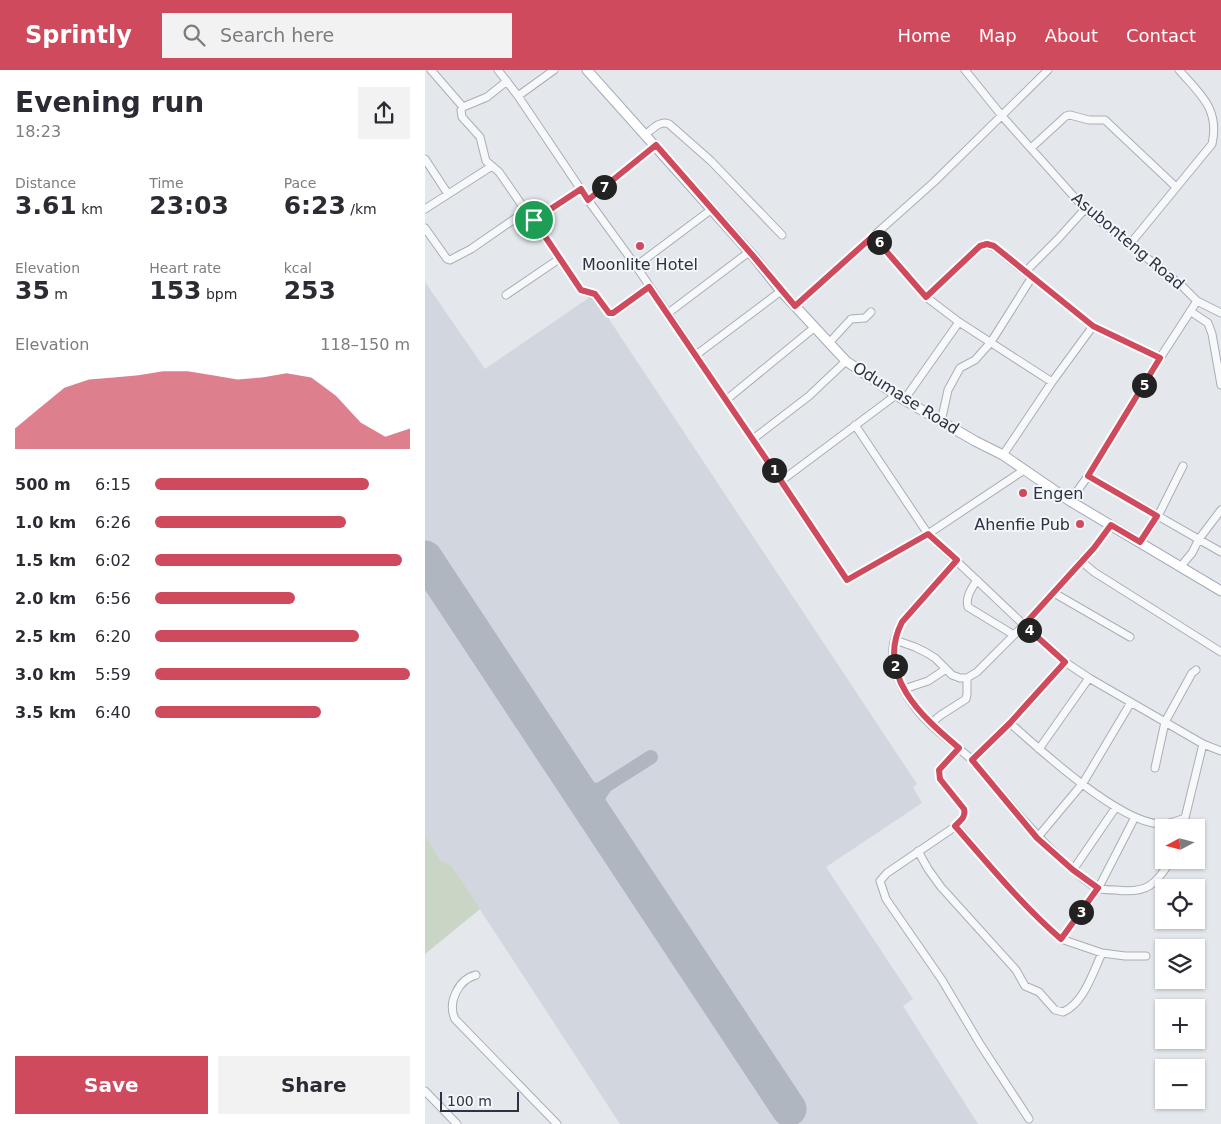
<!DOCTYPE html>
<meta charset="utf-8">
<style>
body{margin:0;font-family:"DejaVu Sans",sans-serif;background:#f2f2f3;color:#2b2b33;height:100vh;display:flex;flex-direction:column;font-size:19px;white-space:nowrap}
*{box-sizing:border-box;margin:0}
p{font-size:16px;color:#7c7c81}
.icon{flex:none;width:28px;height:28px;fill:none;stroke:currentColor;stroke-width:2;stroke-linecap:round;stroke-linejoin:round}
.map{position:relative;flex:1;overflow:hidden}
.sheet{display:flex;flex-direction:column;background:#fff;width:425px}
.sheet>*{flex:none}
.needle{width:32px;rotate:263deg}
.buttons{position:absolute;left:730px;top:749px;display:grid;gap:10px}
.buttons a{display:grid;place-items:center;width:50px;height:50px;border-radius:0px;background:#fff;box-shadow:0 1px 4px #0004;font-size:25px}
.scale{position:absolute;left:15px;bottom:12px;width:79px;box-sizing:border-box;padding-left:5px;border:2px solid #2b3444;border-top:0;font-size:14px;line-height:18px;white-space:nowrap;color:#2b3444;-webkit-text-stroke:4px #f4f6f9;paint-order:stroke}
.pin{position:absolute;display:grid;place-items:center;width:42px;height:42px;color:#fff;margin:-21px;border:2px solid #fff;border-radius:50%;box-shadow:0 1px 5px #0007}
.km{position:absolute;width:25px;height:25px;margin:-12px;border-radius:50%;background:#222;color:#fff;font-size:14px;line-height:25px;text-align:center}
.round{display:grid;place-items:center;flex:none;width:52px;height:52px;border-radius:0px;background:#f2f2f3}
.summary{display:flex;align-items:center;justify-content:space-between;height:85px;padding:0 15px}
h1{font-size:28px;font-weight:700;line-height:38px}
.figures{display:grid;grid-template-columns:repeat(3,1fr);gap:8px;height:85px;padding:5px 15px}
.figures div{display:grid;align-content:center}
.figures b{font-size:25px;font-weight:700}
.figures small{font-size:14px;font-weight:400}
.figures p{font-size:14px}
.chart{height:140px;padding:10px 15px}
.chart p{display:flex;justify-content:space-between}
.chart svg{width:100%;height:90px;margin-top:5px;fill:#cf4a5c;opacity:.7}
.primary-button{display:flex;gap:10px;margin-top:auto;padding:10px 15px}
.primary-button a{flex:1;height:58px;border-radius:0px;background:#cf4a5c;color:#fff;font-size:20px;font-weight:700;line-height:58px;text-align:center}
.primary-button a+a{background:#f2f2f3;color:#2b2b33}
ul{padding:0 15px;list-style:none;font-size:16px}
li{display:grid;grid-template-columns:80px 60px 1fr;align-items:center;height:38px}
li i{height:12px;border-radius:6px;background:#cf4a5c}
header{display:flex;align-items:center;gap:30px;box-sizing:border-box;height:70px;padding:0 25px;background:#cf4a5c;color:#fff}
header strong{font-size:24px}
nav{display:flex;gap:28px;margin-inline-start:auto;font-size:18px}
.search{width:350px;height:45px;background:#f2f2f3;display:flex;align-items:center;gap:12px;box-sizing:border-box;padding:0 18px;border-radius:0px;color:#7c7c81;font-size:19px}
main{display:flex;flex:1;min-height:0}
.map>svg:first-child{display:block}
.built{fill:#d2d6de}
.green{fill:#c9d5c5}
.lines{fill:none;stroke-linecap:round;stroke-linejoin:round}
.taxiway{stroke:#b0b6c0;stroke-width:14}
.runway{stroke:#b0b6c0;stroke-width:35}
.minor-casing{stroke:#a9aeb6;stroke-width:9}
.major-casing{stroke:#a3abb7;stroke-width:11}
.minor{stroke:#f7f8fa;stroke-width:7}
.major{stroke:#fff;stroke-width:9}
.route-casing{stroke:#fff;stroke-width:10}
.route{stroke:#cf4a5c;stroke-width:6}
.poi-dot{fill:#cf4a5c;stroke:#f4f6f9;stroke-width:2}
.labels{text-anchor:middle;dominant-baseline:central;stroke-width:4;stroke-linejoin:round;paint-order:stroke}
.street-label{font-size:16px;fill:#2b3444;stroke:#f4f6f9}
.poi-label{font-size:16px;fill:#2b3444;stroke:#f4f6f9}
</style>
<header>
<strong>Sprintly</strong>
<div class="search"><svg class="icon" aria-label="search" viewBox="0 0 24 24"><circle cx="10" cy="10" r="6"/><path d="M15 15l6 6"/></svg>Search here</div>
<nav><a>Home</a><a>Map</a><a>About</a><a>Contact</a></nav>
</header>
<main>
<section class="sheet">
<div class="summary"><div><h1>Evening run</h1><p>18:23</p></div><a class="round"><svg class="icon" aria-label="share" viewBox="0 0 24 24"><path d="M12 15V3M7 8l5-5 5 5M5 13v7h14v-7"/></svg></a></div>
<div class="figures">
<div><p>Distance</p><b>3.61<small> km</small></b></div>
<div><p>Time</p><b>23:03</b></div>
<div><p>Pace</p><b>6:23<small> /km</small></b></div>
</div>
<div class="figures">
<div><p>Elevation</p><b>35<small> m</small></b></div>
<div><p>Heart rate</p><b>153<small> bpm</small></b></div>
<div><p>kcal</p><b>253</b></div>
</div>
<div class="chart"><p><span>Elevation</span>118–150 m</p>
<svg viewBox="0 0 160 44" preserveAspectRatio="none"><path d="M0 44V34L10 24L20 14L30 10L40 9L50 8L60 6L70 6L80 8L90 10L100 9L110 7L120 9L130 18L140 31L150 38L160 34V44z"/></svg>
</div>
<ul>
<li><b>500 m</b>6:15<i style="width:84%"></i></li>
<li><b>1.0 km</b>6:26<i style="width:75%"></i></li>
<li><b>1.5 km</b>6:02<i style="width:97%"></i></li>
<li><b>2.0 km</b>6:56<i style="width:55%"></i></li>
<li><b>2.5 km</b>6:20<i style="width:80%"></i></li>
<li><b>3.0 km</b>5:59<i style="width:100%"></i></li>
<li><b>3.5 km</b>6:40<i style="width:65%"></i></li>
</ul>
<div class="primary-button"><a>Save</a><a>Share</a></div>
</section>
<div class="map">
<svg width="796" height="1054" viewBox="0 0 796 1054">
<rect width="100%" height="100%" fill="#e4e7ec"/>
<path class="built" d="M0 212 60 299 168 225 492 714 488 717 497 733 401 797 488 929 478 936 553 1054H195L26 795 16 791 0 766Z"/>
<path class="green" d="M0 766 16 791 26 795 55 839 0 884Z"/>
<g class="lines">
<path class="taxiway" d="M148 712 162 719 174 720 226 687
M173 750C170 737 171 728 180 717"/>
<path class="runway" d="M0 488 364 1039"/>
<defs>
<path id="minor" d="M6 0 38 37
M73 0 93 26
M129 0 93 26 163 130 211 196 422 510 503 464 599 400
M540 0 577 46 660 139 756 215 772 231 796 243
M82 11 62 27 38 37 36 40 37 47 55 67 61 91 74 102 101 141 109 150 156 119
M221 64C228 59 235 50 244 54L286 91 357 165
M606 78 641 46 645 45 664 50H680L751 117
M0 89 23 124
M163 130 231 75
M0 139 67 96
M109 150 156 220 170 225 184 243H188L224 217
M0 158 22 189 25 190 46 179 101 141
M448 166 501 227 534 252 627 312
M705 174 787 74C795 39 775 24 754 0
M211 196 287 139
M601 201 632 170 660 139
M81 225 134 189
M501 227 555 176 562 174 569 177 668 256
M370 236 509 112 623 0
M765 241 783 253 787 264 796 315
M242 244 324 182
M404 273 426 249 440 248 446 242
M271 285 356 221
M301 330 390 257
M479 330 534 252
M516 352 523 320 535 298 550 290 566 272 607 207
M430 355 503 464 599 555 552 602 542 608H535L527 605 510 588 502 583 490 577 470 570
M328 369 384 326 421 291
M578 385 627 312 668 256 735 288 772 231
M663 406 796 482
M356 411 471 325
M645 431 663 406 735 288
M686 455 669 478 599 555 640 592 664 608 778 674 796 681
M715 472 733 446 758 396
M532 490 477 552C473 560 469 568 468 577 466 606 486 636 506 655 519 667 534 678 547 690L585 653 640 592
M656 491 669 502 796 582
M756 496 767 483 774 469 796 440
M552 510C547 518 540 527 543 537L589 565
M629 523 705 567
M479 619 503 611 521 599
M585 653C616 681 693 751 734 754 743 755 751 751 760 748L778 674
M505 654 516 645 541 629 542 624V608
M534 678 514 700 515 709 539 739C541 747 536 750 531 756 564 795 597 835 636 869L673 819 710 747
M614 679 664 608
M547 690C577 725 605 760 639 792 649 801 660 812 672 818 677 820 685 820 691 820 721 824 731 815 746 790
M730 698 740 652 767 603 771 600
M531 756 462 803 455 811 461 829 517 910 555 974 604 1049
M612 768 658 713 705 634
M493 781 503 799 516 817 591 900 600 916 614 922 630 940 638 942C659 933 668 902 677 883
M648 800 691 737
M636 869 677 883 700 886H721
M51 905C34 909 22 932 30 949L132 1054
M0 1021 32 1054"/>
<path id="major" d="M162 0 329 187 356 221 421 291 471 325 550 371 578 385 645 431 796 521"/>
</defs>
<use href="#minor" class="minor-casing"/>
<use href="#major" class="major-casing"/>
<use href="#minor" class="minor"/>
<use href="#major" class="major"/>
</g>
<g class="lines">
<defs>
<path id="route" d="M231 75 329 187 370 236 448 166 501 227 555 176 562 174 569 176 668 256 735 288 663 406 732 446 715 472 686 455 669 478 599 555 640 592 585 653 547 690 612 768 648 800 673 818 636 869C597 835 564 795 530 756 536 750 541 747 539 739L515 709 514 700 534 678C497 647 450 605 477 552L532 490 503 464 422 510 356 411 224 217 188 243H184L170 224 156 220 109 150 156 119 163 130Z"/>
</defs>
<use href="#route" class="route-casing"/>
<use href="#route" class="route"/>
</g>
<g class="poi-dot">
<circle cx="215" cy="176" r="5"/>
<circle cx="598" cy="423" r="5"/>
<circle cx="655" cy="454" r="5"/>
</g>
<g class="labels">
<g class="street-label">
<text transform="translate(703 171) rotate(40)">Asubonteng Road</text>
<text transform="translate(481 328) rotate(32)">Odumase Road</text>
</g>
<g class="poi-label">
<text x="215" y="194">Moonlite Hotel</text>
<text x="608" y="423" text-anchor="start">Engen</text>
<text x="645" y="454" text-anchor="end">Ahenfie Pub</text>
</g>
</g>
</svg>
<div class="buttons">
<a><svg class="needle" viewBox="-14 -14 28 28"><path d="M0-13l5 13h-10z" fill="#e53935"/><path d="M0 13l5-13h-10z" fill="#7c7c81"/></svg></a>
<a><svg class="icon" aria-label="locate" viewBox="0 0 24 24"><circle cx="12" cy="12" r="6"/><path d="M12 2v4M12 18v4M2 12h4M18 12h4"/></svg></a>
<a><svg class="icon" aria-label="layers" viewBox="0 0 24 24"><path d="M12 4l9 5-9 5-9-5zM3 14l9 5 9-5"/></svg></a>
<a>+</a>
<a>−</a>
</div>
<div class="scale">100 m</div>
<div class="pin" style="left:109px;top:150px;background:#1e9e55"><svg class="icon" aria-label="arrive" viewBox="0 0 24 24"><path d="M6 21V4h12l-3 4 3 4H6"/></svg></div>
<b class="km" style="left:349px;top:400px">1</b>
<b class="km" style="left:470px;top:596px">2</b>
<b class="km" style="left:656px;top:842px">3</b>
<b class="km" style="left:604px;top:560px">4</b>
<b class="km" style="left:719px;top:315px">5</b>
<b class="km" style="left:454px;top:172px">6</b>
<b class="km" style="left:179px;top:117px">7</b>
</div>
</main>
